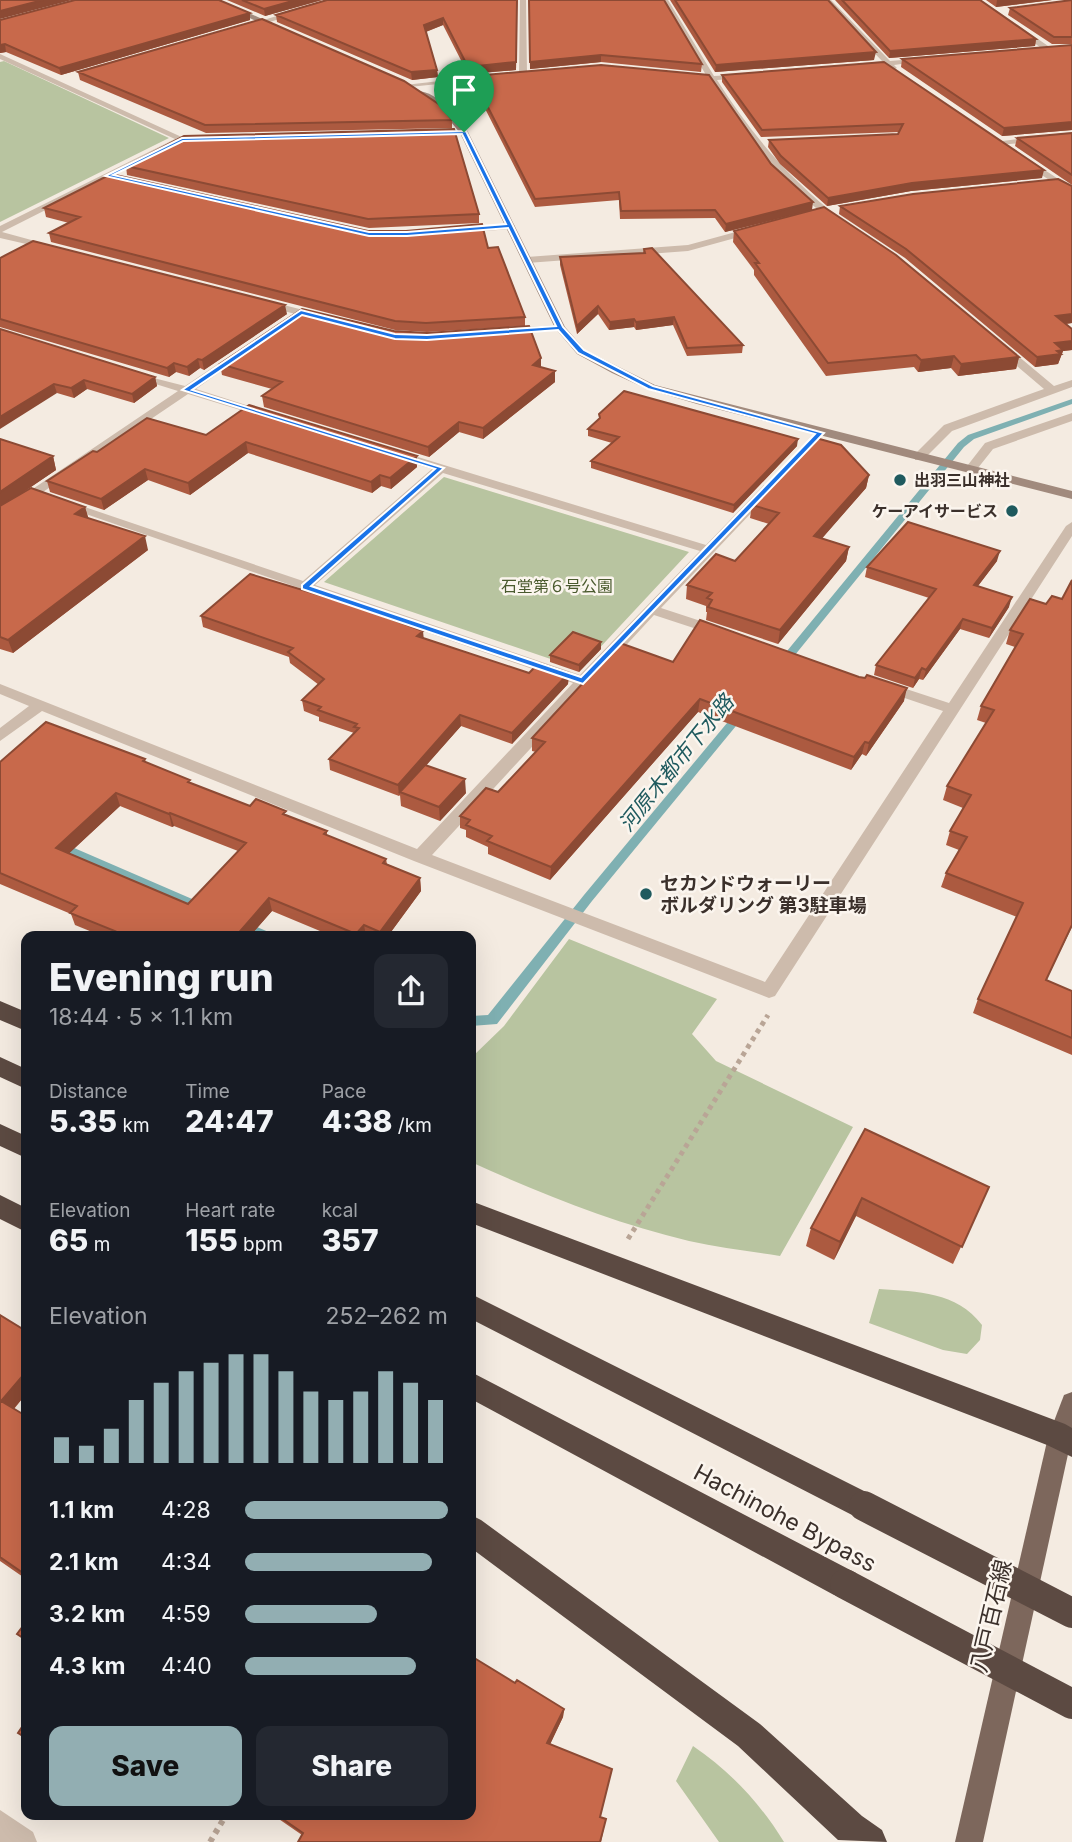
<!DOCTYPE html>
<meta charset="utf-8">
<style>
body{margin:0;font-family:Inter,"Noto Sans JP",sans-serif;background:#242831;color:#f1f3f6;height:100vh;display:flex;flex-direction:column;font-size:26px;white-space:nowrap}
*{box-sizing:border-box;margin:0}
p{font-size:23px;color:#9ea1a6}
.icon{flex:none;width:38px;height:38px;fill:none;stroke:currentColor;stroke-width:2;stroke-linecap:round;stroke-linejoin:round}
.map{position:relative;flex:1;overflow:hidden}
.details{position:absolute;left:21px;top:931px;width:455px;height:889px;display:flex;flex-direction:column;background:#171b24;border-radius:14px;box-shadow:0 7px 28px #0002}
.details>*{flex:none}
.pin{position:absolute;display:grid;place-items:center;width:60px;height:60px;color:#fff;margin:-72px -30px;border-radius:50% 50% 50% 0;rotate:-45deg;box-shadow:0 0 7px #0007}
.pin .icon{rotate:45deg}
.round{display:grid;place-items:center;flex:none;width:74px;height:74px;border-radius:14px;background:#242831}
.headline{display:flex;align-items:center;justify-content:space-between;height:119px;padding:0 28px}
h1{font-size:38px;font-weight:800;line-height:52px}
.stats{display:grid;grid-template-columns:repeat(3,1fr);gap:10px;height:119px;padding:7px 28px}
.stats div{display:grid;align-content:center}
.stats b{font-size:30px;font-weight:800}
.stats small{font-size:19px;font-weight:400}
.stats p{font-size:19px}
.chart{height:196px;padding:14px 28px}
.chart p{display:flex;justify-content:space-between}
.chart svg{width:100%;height:126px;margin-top:7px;stroke:#92aeb2;stroke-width:6}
.button{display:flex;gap:14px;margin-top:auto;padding:14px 28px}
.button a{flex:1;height:80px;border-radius:14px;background:#92aeb2;color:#111;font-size:28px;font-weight:800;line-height:80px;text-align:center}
.button a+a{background:#242831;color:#f1f3f6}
ul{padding:0 28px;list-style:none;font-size:23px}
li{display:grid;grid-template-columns:112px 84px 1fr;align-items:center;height:52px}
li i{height:18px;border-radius:9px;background:#92aeb2}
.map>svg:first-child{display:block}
.green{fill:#b8c4a0}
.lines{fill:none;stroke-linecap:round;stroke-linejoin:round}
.stream{fill:#7fb0b2;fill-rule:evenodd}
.path-far1{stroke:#b9a596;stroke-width:5;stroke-dasharray:4.5 4.5;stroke-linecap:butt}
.path{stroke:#b9a596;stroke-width:6;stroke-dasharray:5 5;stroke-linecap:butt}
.street{fill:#cdbbac;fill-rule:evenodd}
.secondary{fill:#a18a7d;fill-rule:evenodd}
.primary{fill:#7d675c;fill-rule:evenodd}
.highway{fill:#5c4a42;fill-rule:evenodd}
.highway-bridge{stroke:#5c4a42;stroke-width:30}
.wall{fill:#ac5a40;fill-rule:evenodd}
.shaded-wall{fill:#8c4a34}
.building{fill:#c8694b;stroke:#8c4a34;stroke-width:2;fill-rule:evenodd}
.route{fill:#1a73e8;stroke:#fff;stroke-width:2;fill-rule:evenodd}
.poi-dot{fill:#1f5a5e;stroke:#fbf5ee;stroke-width:2.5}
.labels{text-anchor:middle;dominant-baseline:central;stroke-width:5;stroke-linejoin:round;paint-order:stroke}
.far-poi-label{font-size:16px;font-weight:bold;fill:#3b302b;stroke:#fbf5ee;text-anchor:start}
.far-park-label{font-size:16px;fill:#4a5a2e;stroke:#fbf5ee}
.poi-label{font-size:19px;font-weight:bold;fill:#3b302b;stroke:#fbf5ee;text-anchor:start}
.water-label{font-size:21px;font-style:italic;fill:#1f5a5e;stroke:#fbf5ee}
.near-street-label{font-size:23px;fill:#3b302b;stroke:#fbf5ee}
</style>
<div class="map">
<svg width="1072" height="1842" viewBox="0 0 1072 1842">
<rect width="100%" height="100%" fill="#f4ebe1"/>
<path class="green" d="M4 61 169 138 0 222V62Z
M444 477 689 552 580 669 324 582Z
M569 939 717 999 692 1034 716 1061 853 1127 780 1256C750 1251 719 1248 689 1241 614 1223 541 1194 471 1162V1058L504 1026Z
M879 1289C918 1292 956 1291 982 1325L980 1340 967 1354 943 1350 869 1323Z
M693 1746C731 1772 760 1803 784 1842H719L676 1781Z"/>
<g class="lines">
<path class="stream" d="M1072 399V404L974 439 964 447 786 666H778V662L958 443 968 435Z
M741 710 746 713 745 715 592 901 497 1024 471 1026V1016L488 1015 584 895 737 711Z
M58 841 206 905 208 908 202 912 198 911 54 848 52 845Z
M241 920 271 933 273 936C259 937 245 936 235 925Z"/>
<path class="path-far1" d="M628 1239 768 1015"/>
<path class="path" d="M210 1842 226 1815"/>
<path class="street" d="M331 0H342L247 29 240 27Z
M520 0H526L527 74 523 76 519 74Z
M662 0H668L714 76 747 74 744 78 717 80C751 134 790 180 841 219V223H835C782 183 743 136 709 80L685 78 688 74 706 75Z
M824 0H831L890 61 926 58 930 60 894 65 897 68 893 70 886 66 863 67V63L882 61Z
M973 0H981L1054 50 1047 52Z
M0 54 186 139 2 232 57 247V251L0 238V226L175 139 0 59Z
M500 74 497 78 409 87 405 85Z
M1072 132V138L999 145 995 142Z
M1025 157 1072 188V195L1022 162 1021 160Z
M513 224 515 226 510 229 462 233 457 230 462 227Z
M754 227 757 228V232L688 251 527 263 522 260 527 257 688 245Z
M264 300 323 315 324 317 319 320 260 305 259 303Z
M560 325 565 328 564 330 508 334 503 331 508 328Z
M997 345H1005L1054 386 1072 380V387L952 431 923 460H915V454L944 425 1044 389 997 349Z
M236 352 245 354 196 389 271 413V417H263L188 394 0 521V511L178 391 130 376V372L185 386Z
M1072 413V421L993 449 974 473 970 474 964 470 985 443Z
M395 450 706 545 764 485H772V491L661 608 725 629V635H715L654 615 432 855 765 982 943 711 881 690 879 687 881 684H891L949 703 1066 526 1072 522V536L775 996 769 998 414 861 42 711 0 741V728L29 706 0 694V684L417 849 573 683 60 505 66 501 70 502 303 581 432 469 391 457V451ZM443 473 700 551 580 675 315 585Z
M0 1810 33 1832 37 1842H0Z"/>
<path class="secondary" d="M211 0H220L282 28 275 30Z
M418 91C438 92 457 117 468 132L565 327 585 350 655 385 1072 491V499L697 404 647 389 612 373 577 354 555 328 460 133 442 111 418 95Z"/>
<path class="primary" d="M1072 1392V1436L983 1842H955L1048 1437 1064 1395Z"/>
<path class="highway" d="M0 1001 26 1012V1031L0 1020Z
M0 1057 26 1069V1089L0 1077Z
M0 1124 26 1136V1158L0 1146Z
M0 1195 26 1208V1232L0 1219Z
M471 1201 1065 1424 1072 1428V1457L1047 1445 471 1223Z
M471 1294 874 1496 879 1506 874 1516 864 1521 854 1516 471 1319Z
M471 1372 856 1573 860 1584 856 1595 845 1599 834 1595 471 1399Z
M471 1515 481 1520 760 1724 862 1816 882 1830 887 1842 838 1840 738 1746 471 1548Z"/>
<path class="highway-bridge" d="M864 1506 1072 1613
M845 1584 1072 1704"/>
</g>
<path class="wall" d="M227 0H322L265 16Z
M517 0 516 70 468 74 443 25 426 32 437 70 438 77 412 80 277 22 276 15Z
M529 0 702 64 701 72 601 62 530 69Z
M670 0H828L874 60 715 72Z
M835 0H980L1036 39 1035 46 889 58Z
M986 0H1052L996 7Z
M1072 0V44H1052L1008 15 1010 8Z
M0 20H250L61 75 6 52 0 53Z
M1072 45V130L1002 136 901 67 902 59Z
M884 62 1042 178 911 191 827 206 780 164 768 147 769 140 898 134 899 132 761 137 722 82V75Z
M78 72 452 120V128L206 133 80 80Z
M472 76 771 164 812 210 725 232 715 218 620 219 619 200 535 207 472 83Z
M1072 133V185L1015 146 1017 138Z
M126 166 479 214V223L369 228 127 175Z
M1072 186V323L1066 324 1072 329V350L1063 351 1058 364 1035 367 905 258 839 214 840 206Z
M44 208 368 231 488 248 525 317V326L427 332 395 330 51 242 49 233 69 223 46 217Z
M734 231 1019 357 1016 369 958 376 951 368 918 372 914 367 826 376 754 275V270L733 242Z
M644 249 743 345 742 353 687 356 673 325 636 330 634 327 609 330 598 314 577 334 560 265V257L643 253Z
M0 258 287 314 204 370 200 368 189 376 176 372 169 377 0 327Z
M0 330 155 377 157 386 134 403 87 389 74 398 57 393Z
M220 364 541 367 555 371V382L483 439 459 432 429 457 264 407 262 396 272 389 222 375Z
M599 414 797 446 733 513 591 468V461L612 443 588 436V429L599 419Z
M206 435 417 467 391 489 381 486 372 493 248 453 190 495 148 480 104 510 50 492 47 481 97 452Z
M0 439 53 456 56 470 16 497 85 507 88 518 148 550 13 653 0 649Z
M869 475 866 488 821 539 849 547 846 561 778 644 706 620 707 612H706V606L686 599 687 585 735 561 769 524 750 518 752 505Z
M997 561 978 586 1009 607 989 638 960 629 923 680 919 679 913 688 874 675 876 665 929 598 865 577 867 567Z
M1072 580V927L1046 980 1072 991V1055L973 1013 978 999 1017 917 941 887 946 873 959 850 946 845 950 831 963 808 943 800 947 786 986 723 977 720 981 706 1015 647 1006 644 1010 630 1046 604 1062 599Z
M201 616 424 638 529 673H569L568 684 512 744 461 726 426 765 466 793 440 821 401 806 400 795 399 796 330 770 329 759 354 733 319 721V717L304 711 302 700 319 685 290 663 289 657 203 627Z
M601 649 579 672 550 662V655Z
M673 662 904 701 866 756 862 754 851 770 698 712 550 880 488 854V847L466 837V830L460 828V816L498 792 536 752 532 751V738Z
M145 759 146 763 191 783 250 806 286 815 327 831V836L386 859 387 864 420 878 421 891 388 936H332L272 911 250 936H102L75 925 71 914 0 884V762ZM120 806 172 827 174 826 238 851 188 904 69 853Z
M865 1129 989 1187 953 1264 856 1216 834 1260 806 1246 811 1228Z
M0 1315 26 1331V1394L14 1409 26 1416V1579L0 1561Z
M471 1656 515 1683 517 1680 564 1709 563 1717 550 1744 612 1769 600 1817 606 1819 601 1842H298L302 1835 273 1815H471Z"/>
<path class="shaded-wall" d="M43 0H72L0 19V11Z
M296 0H322L265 16 264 9Z
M517 0 516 70 468 74V67Z
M997 0H1052L996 7Z
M250 13V20L61 75 59 68Z
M443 18V25L425 32 424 25Z
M1036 39 1035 46 889 58 890 51Z
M5 44 6 52 0 53V45Z
M876 52 874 60 715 72 716 65Z
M601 55V62L530 69V62Z
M437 70 438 77 412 80 411 72Z
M1072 122V130L1002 136 1004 128Z
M1044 170 1042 178 911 191 827 206 828 198 912 183Z
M813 202 812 210 725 232 726 224Z
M285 305 287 314 204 370 202 360Z
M598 306V314L577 334V326Z
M1072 314V323L1054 325 1056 316Z
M674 317 673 325 636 330V322Z
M634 319V327L609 330 610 322Z
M1072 341V350L1063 351 1058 364 1035 367 1037 357 1055 343Z
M954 356 951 368 918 372 921 360Z
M1019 357 1016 369 958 376 961 364Z
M541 358V368L533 365Z
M198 359 200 368 189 376 187 367Z
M174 363 176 372 169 377 167 368Z
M555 371V382L483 439V428Z
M155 377 157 386 134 403 132 394Z
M84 380 87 389 74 398 71 388Z
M54 384 57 393 0 429V417Z
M459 422V432L429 457 428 447Z
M798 439 797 446 733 513 734 505Z
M246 442 248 453 190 495 188 483Z
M53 456 56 470 0 508V492Z
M417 456V467L391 489 390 478Z
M145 469 148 480 104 510 101 499Z
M380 475 381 486 372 493 371 482Z
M869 475 866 488 812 550 814 536Z
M85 507 89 520 75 514Z
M145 536 148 550 13 653 8 640Z
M849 547 846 561 778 644 780 630Z
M1000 551 997 561 971 595 974 585Z
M1012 597 1009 607 989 638 992 628Z
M963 619 960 629 923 680 926 670Z
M423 631 424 641 417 636Z
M601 642V649L579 672V665Z
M922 668 919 679 913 688 915 678Z
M569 673 568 684 512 744V733Z
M907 688 904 701 866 756 869 743Z
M700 699 698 712 550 880 551 867Z
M460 715 461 726 402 793 400 792 399 796 398 785Z
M865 742 862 754 851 770 854 757Z
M465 779 466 793 440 821 439 807Z
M116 793 120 806 61 861 56 848Z
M170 813 174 826 172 827 169 814Z
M420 878 421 891 388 936H381L380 932Z
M269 898 272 911 250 936H236Z
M364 925 366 936H356V934Z
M862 1198 856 1216 834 1260 840 1242Z
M26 1372V1394L10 1413 1 1401Z
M564 1709 563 1717 547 1751V1743Z"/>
<path class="building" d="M0 0H43L0 11Z
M75 0H219L250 13 59 68 5 44 0 45V20Z
M242 0H296L264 9Z
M327 0H517L516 62 468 67 443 18 424 25 437 70 411 72 276 15Z
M529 0H664L702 64 601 55 530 62Z
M675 0H828L876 52 716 65Z
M842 0H980L1036 39 890 51Z
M1072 0V37H1054L1010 8Z
M262 19 404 81 440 105 452 120 205 125 78 72Z
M1072 45V122L1004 128 902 59Z
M884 62 1044 170 912 183 828 198 781 156 769 140 898 134 903 124 762 130 722 75Z
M601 65 709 75 771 164 813 202 726 224 715 210 621 211 619 192 535 199 472 76Z
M454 129 479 214 368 219 126 166 184 136Z
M1072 133V175L1017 138Z
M111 174 368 231H406L482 224 488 248 498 247 525 317 426 323 395 321 49 233 80 217 44 208Z
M1058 179 1072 186V314L1056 316 1072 329V341L1055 343 1063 350 1057 351 1061 354 1037 357 906 249 840 206 913 194Z
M824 207 896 255 1019 357 961 364 954 356 921 360 916 355 828 363 755 263H759L734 231Z
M33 241 285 305 202 360 198 359 187 367 174 363 167 368 0 319V258Z
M652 248 743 345 687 348 674 317 636 322 634 319 610 322 598 306 577 326 560 257 645 253 644 249Z
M302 309 394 331 427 333 529 326 541 358 533 365 555 371 483 428 459 422 428 447 262 396 282 382 220 364Z
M0 329 155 377 132 394 84 380 71 388 54 384 0 417Z
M624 391 798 439 734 505 591 461 619 437 588 429 600 418 599 414Z
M249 405 417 456 390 478 380 475 371 482 246 442 188 483 145 469 101 499 47 481 93 451 97 452 147 418 206 435Z
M816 438 841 445 869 475 814 536 849 547 780 630 708 607 712 600 707 598 712 593 687 585 716 554 735 561 779 513 752 505Z
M0 439 53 456 0 492Z
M31 488 85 507 75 514 145 536 8 640 0 637V506Z
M908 522 1000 551 974 585 1012 597 992 628 963 619 926 670 922 668 915 678 876 665 936 589 867 567Z
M250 574 362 608 423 631 417 636 529 673 539 663 569 673 512 733 460 715 398 785 329 759 359 728 354 727 357 724 318 710 321 707 302 700 324 679 288 652 293 648 201 616Z
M1072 580V925L1046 980 1072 991V1038L978 999 1023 903 946 873 967 837 950 831 971 795 947 786 994 710 981 706 1023 634 1010 630 1030 599 1046 604 1052 596 1062 599Z
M700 620 859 677 865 678 867 675 907 688 869 743 865 742 854 757 700 699 551 867 487 841 492 836 466 825 470 820 460 816 486 788 498 792 545 742 532 738 620 643 673 662Z
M573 632 601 642 579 665 550 655Z
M46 722 145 759 143 761 190 780 188 782 250 806 256 799 286 811 283 814 327 831 324 834 386 859 383 863 420 878 380 932 364 925 356 934 269 898 236 936H110L115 931 70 913 77 906 0 873V762ZM116 793 169 814 170 813 246 843 188 904 56 848Z
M425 765 465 779 439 807 400 792Z
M865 1129 989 1187 962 1247 862 1198 840 1242 811 1228Z
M0 1315 26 1331V1372L1 1401 26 1416V1575L0 1557Z
M26 1622V1640L17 1634Z
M471 1656 515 1683 517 1680 564 1709 547 1743 612 1769 600 1817 606 1819 600 1842H298L303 1833 277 1815H471Z
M26 1721V1738L18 1733Z"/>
<path class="route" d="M466 131 563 327 584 350 653 386 824 433 583 684 302 589V585L435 469 182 390 301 310 395 334 427 335 556 326 508 228 407 236H369L105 176 182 138ZM462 134 506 224 407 232H369L113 175 183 141ZM302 315 395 339 427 340 558 330 578 353 648 389 815 434 581 677 311 586 444 468 192 390Z"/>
<g class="poi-dot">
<circle cx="900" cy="480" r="7"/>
<circle cx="1012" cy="511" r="7"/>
<circle cx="646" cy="894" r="7"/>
</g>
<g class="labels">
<g class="far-poi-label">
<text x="914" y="480">出羽三山神社</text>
<text x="998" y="511" text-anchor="end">ケーアイサービス</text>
</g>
<g class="far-park-label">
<text x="557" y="586">石堂第６号公園</text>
</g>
<g class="poi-label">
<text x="660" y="883">セカンドウォーリー<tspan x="660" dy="22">ボルダリング 第3駐車場</tspan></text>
</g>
<g class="water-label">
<text transform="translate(676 763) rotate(-51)">河原木都市下水路</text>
</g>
<g class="near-street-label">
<text transform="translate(785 1518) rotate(28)">Hachinohe Bypass</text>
<text transform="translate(991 1616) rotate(-77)">八戸百石線</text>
</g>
</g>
</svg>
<div class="pin" style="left:464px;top:132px;background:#1e9e55"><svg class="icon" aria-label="arrive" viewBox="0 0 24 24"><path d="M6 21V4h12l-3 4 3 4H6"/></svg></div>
<section class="details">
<div class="headline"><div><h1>Evening run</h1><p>18:44 · 5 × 1.1 km</p></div><a class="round"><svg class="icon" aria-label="share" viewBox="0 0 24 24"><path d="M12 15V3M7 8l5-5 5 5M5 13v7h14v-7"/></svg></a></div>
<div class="stats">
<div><p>Distance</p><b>5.35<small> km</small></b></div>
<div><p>Time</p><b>24:47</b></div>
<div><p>Pace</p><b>4:38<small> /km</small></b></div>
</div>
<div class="stats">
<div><p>Elevation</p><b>65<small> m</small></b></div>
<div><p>Heart rate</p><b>155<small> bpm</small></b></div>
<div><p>kcal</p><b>357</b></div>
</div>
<div class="chart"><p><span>Elevation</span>252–262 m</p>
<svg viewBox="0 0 160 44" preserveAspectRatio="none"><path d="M5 44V35M15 44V38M25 44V32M35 44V22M45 44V16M55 44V12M65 44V9M75 44V6M85 44V6M95 44V12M105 44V19M115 44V22M125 44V19M135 44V12M145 44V16M155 44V22"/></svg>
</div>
<ul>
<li><b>1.1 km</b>4:28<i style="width:100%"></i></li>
<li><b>2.1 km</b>4:34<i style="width:92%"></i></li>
<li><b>3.2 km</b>4:59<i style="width:65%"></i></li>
<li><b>4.3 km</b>4:40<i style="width:84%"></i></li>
</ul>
<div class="button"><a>Save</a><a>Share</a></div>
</section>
</div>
